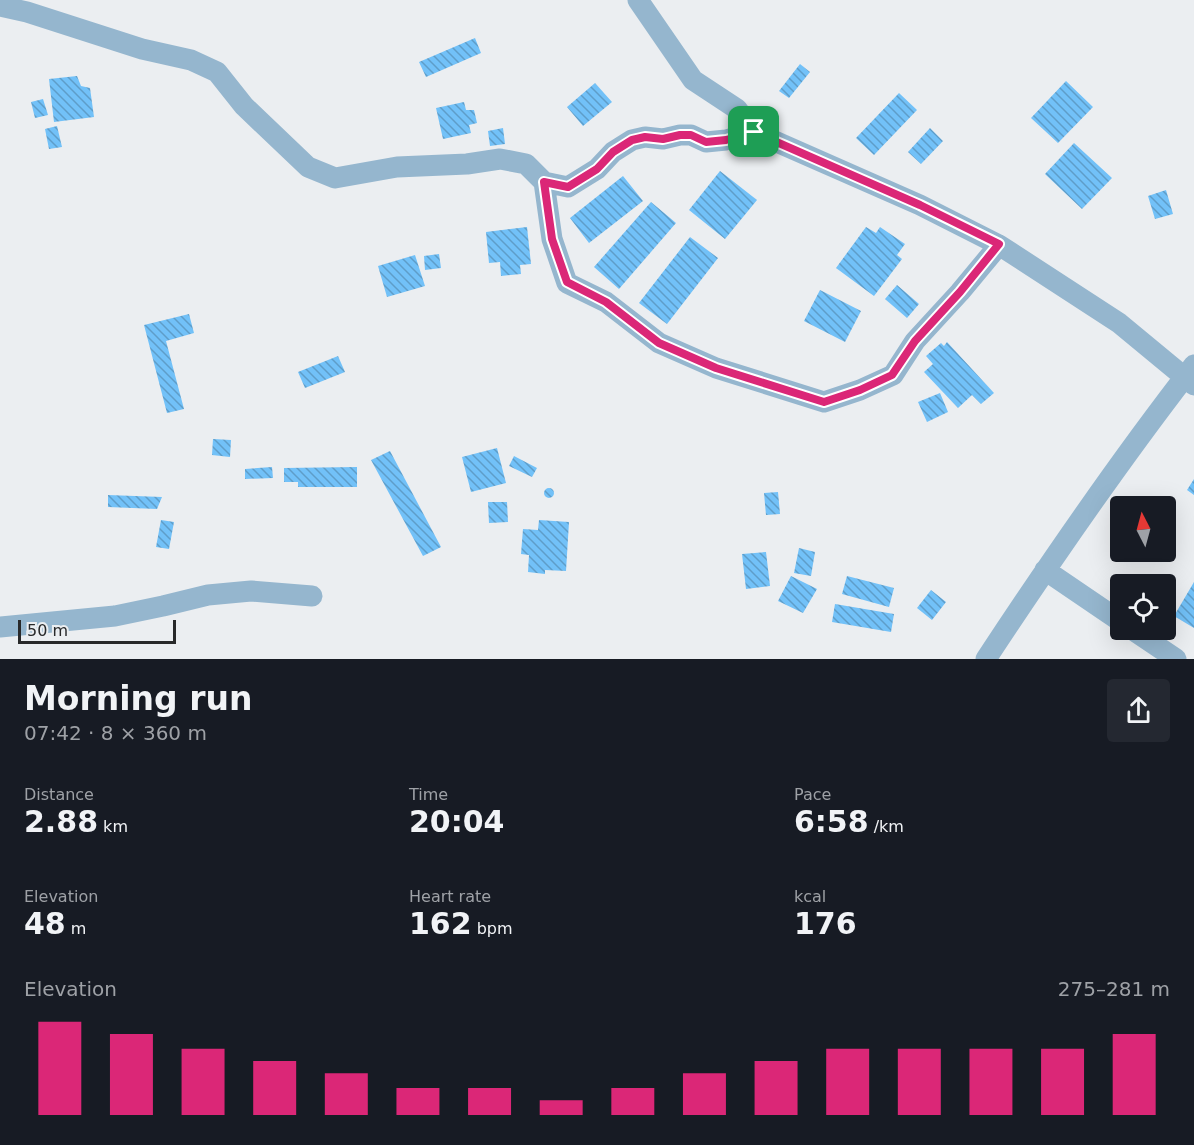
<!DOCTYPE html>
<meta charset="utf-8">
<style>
body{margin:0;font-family:"DejaVu Sans",sans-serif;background:#242831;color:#f1f3f6;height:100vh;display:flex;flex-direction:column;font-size:22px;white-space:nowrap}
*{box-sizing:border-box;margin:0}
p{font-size:20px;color:#9ea1a6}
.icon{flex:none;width:33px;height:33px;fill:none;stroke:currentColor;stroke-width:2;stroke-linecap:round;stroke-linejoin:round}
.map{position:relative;height:659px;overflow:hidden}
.sheet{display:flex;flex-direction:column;background:#171b24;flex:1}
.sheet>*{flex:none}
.needle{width:39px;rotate:354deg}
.fabs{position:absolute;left:1110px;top:496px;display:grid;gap:12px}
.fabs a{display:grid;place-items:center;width:66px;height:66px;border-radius:6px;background:#171b24;box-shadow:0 6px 24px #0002;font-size:30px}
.scale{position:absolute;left:18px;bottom:15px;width:158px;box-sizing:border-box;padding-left:6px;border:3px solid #28292a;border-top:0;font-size:16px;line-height:21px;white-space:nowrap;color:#28292a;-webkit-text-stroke:4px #ebeef1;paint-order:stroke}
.pin{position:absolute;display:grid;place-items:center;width:51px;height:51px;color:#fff;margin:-26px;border-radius:12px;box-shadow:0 3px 9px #0006}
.round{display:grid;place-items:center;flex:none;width:63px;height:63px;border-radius:6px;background:#242831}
.overview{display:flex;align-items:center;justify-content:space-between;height:102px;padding:0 24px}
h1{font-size:33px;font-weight:700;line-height:45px}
.stats{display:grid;grid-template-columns:repeat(3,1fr);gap:9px;height:102px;padding:6px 24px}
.stats div{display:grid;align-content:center}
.stats b{font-size:30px;font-weight:700}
.stats small{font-size:16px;font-weight:400}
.stats p{font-size:16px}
.chart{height:168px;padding:12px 24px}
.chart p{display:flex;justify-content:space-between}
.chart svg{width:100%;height:108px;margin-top:6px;stroke:#db2777;stroke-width:6}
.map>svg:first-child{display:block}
.building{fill:url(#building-back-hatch)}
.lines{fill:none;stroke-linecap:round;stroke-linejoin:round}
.minor{stroke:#95b6ce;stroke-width:21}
.route-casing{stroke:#fff;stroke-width:12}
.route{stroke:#db2777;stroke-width:8}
</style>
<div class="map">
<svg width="1194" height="659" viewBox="0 0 1194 659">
<defs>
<pattern id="building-back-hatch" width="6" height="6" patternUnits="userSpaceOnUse" patternTransform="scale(1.5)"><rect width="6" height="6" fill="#72c1f8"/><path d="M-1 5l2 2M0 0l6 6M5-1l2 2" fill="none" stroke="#5e9dc9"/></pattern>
</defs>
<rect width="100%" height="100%" fill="#ebeef1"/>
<path class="building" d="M475 38 481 53 426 77 419 62Z
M800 64 810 72 789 98 779 91Z
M77 76 81 86 90 88 94 117 54 122 49 79Z
M1066 81 1093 107 1058 143 1031 118Z
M595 83 612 102 583 126 567 107Z
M899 93 917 110 874 155 856 138Z
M43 99 48 115 35 118 31 102Z
M464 102 466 110H474L477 123 469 125 471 133 443 139 436 108Z
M57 126 62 147 49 149 45 129Z
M503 128 505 144 490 146 488 131Z
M930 128 943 141 921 164 908 152Z
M1074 143 1112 178 1082 209 1045 174Z
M720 171 757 200 725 239 689 210Z
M623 176 643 201 589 243 570 218Z
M1166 190 1173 214 1155 219 1148 196Z
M651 202 676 223 619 289 594 267Z
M527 227 531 264 520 265 521 274 501 276 500 262 489 263 486 232Z
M866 227 876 233 880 227 905 244 897 255 902 259 874 296 836 268Z
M690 237 718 258 667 324 639 303Z
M439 254 441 268 425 270 424 256Z
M415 255 425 286 387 297 378 266Z
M897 285 919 304 907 318 885 299Z
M820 290 861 311 845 342 804 321Z
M189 314 194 333 166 341 184 409 167 413 144 325Z
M947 342 994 393 981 404 972 395 958 408 924 372 933 364 926 356 941 343 944 346Z
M338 356 345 372 305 388 298 372Z
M940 393 948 412 927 422 918 402Z
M213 439 231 440 230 457 212 455Z
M497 448 506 483 471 492 462 457Z
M390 451 441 547 423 556 371 460Z
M514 456 537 468 532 477 509 466Z
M272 467 273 478 245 479V469Z
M357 467V487H298V482H284V468Z
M1194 479V495L1187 490Z
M544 493a5 5 0 1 1 10 0a5 5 0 1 1-10 0Z
M778 492 780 514 766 515 764 493Z
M108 495 162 497 157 509 108 507Z
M488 502H507L508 522 489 523Z
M161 520 174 522 169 549 156 547Z
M539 520 569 522 566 571 545 570V574L528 572 529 555 521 554 523 529 538 530Z
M799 548 815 552 811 576 794 573Z
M766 552 770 586 746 589 742 554Z
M791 576 817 589 803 613 778 601Z
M847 576 894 588 889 607 842 594Z
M1194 582V628L1174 616Z
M931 590 946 602 932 620 917 608Z
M835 604 894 614 891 632 832 622Z"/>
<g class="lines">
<path class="minor" d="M638 0 693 80 737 109 754 132
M0 6 27 12 142 49 191 60 217 72 244 106 308 167 335 178 397 167 467 164 500 159 526 164 544 182 568 187 597 169 613 152 632 140 645 137 663 139 680 135H691L706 142 726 140 754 132 920 205 999 245 1119 323 1194 385
M544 182 552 239 567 283 606 302 659 343 716 368 824 402 860 390 893 375 915 341 960 292 999 245
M1045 570 1120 621
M0 627 115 616 163 606 208 595 251 591 312 596
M1133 630 1176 659
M986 659C1052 559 1120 460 1194 365"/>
</g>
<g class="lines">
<defs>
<path id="route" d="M754 132 920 205 999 244 960 292 915 341 892 375 860 390 824 402 716 368 659 343 606 302 567 282 552 239 544 182 568 187 597 169 613 152 632 140 645 137 663 139 680 135H691L706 142 726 140Z"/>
</defs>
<use href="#route" class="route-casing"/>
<use href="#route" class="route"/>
</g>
</svg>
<div class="fabs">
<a><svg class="needle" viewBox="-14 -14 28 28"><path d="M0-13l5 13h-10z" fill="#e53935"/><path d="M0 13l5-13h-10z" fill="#9ea1a6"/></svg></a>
<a><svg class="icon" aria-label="locate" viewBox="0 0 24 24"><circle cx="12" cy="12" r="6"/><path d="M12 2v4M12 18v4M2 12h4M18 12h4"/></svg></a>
</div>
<div class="scale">50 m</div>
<div class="pin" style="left:754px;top:132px;background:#1e9e55"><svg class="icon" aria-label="arrive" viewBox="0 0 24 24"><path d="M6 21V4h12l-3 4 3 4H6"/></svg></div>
</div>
<section class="sheet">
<div class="overview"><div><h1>Morning run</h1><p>07:42 · 8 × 360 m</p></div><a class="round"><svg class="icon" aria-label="share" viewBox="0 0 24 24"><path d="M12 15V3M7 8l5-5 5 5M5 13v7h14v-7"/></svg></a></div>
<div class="stats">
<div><p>Distance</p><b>2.88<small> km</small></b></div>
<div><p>Time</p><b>20:04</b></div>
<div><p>Pace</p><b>6:58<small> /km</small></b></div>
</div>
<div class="stats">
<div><p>Elevation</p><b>48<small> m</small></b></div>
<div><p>Heart rate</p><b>162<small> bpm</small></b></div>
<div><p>kcal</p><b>176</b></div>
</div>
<div class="chart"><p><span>Elevation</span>275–281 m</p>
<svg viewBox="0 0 160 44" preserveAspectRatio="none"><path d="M5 44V6M15 44V11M25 44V17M35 44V22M45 44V27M55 44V33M65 44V33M75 44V38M85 44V33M95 44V27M105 44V22M115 44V17M125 44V17M135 44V17M145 44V17M155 44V11"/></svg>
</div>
</section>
